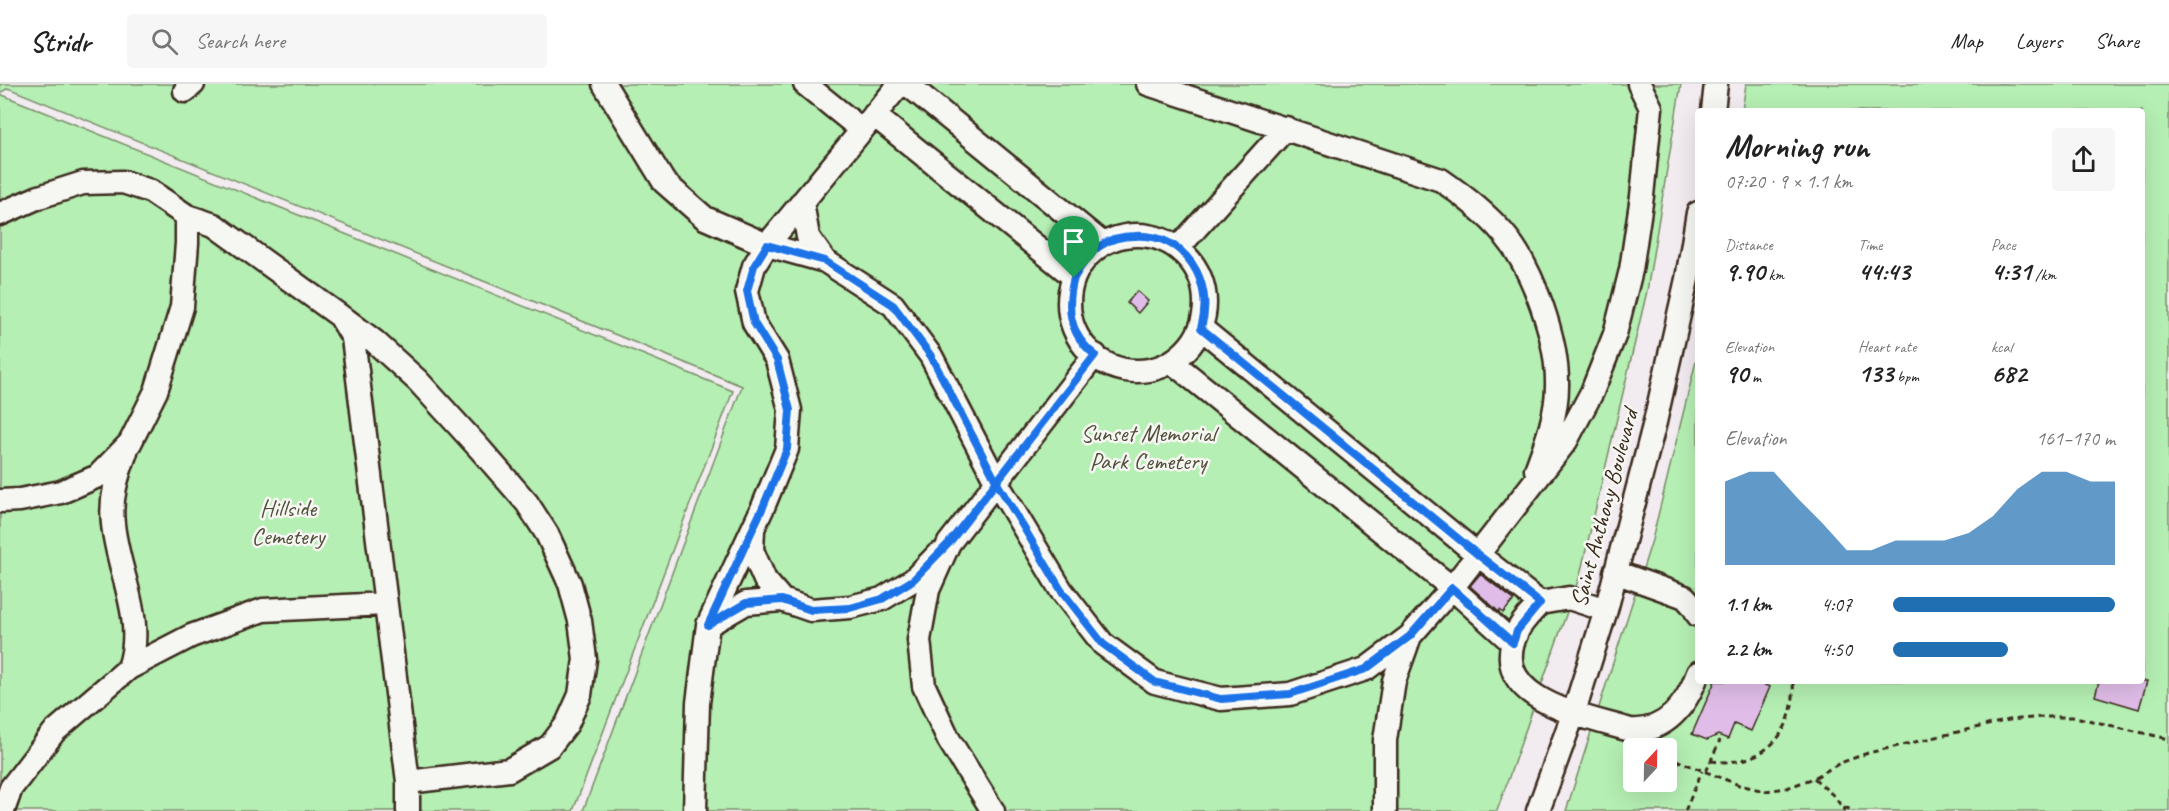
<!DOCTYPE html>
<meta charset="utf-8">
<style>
body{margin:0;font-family:Caveat,sans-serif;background:#f6f6f6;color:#222;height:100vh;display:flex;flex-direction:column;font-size:22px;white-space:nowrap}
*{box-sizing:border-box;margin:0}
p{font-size:20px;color:#767676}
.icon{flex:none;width:33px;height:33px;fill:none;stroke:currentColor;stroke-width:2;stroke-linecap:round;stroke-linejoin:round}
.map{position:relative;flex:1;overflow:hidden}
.side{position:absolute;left:1695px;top:24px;width:450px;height:576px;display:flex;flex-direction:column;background:#fff;border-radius:6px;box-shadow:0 6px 24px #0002}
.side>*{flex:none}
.needle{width:39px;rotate:22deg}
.controls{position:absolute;left:1623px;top:654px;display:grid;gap:12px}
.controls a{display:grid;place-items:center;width:54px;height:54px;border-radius:6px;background:#fff;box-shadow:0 6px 24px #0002;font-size:30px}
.pin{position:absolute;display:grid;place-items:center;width:51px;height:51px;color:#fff;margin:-62px -26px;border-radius:50% 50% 50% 0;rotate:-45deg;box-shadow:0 0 6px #0007}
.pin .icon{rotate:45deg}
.round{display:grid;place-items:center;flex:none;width:63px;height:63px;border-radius:6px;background:#f6f6f6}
.summary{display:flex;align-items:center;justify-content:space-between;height:102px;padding:0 30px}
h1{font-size:33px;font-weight:700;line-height:45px}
.figures{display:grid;grid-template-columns:repeat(3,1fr);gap:9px;height:102px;padding:6px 30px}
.figures div{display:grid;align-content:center}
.figures b{font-size:26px;font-weight:700}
.figures small{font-size:16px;font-weight:400}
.figures p{font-size:16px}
.chart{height:168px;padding:12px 30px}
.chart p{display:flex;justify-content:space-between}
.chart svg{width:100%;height:108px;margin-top:6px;fill:#1f6fb2;opacity:.7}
ul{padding:0 30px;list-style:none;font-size:20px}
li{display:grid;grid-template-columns:96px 72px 1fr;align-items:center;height:45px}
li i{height:15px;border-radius:8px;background:#1f6fb2}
header{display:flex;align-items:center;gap:36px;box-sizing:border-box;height:84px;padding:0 30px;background:#fff;border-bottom:2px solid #e0e0e0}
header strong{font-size:28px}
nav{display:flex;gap:33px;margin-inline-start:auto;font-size:21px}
.search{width:420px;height:54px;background:#f6f6f6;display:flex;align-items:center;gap:15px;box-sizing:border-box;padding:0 21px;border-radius:6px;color:#767676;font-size:22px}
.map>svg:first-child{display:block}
.green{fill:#b5efb3;stroke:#788c68;stroke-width:1.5;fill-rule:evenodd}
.building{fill:#e0bde8;stroke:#3b2a1e;stroke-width:1.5}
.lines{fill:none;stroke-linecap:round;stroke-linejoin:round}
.minor-casing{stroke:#3b2a1e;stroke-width:27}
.path{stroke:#3b2a1e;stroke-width:3;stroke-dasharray:6 4.5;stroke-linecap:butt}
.minor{stroke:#f6f6f2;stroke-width:22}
.route-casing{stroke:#fff;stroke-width:12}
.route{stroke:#1a73e8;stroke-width:8}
.labels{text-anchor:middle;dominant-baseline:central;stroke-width:5;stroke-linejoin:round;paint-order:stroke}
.park-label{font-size:24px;fill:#53513c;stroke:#f6f6f2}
.street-label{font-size:24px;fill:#3b2a1e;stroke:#f6f6f2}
</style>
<header>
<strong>Stridr</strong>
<div class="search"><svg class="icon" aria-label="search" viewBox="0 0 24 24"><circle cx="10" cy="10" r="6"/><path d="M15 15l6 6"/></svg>Search here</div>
<nav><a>Map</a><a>Layers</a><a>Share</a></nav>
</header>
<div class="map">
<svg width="2169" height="727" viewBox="0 0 2169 727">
<rect width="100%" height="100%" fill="#f2ebf0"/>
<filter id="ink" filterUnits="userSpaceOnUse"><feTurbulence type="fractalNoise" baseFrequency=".0167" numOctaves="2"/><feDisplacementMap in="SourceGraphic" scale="12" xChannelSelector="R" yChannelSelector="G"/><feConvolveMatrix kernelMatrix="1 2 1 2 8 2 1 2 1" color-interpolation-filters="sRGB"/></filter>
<g filter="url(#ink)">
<path class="green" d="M0 0H1681L1647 207 1580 491 1497 727H583L742 302 8 4 0 9Z
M1746 0H2169V727H1566L1652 456 1698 269V597H2142V27H1742ZM1634 664H1666V698H1634Z
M0 10 733 307 573 727H0Z"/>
<path class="building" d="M1137 207 1148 217 1138 229 1127 219Z
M1480 490 1514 516 1503 529 1500 526 1499 528 1470 502Z
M1715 597H1754L1770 603 1751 647 1734 640 1728 655 1718 651 1707 656 1692 650Z
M2099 597H2147L2139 625 2095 612Z"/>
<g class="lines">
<defs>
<path id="minor" d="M604 0 664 98 705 134 767 161 825 177 893 221 931 272 997 399 1061 506 1103 560 1155 598 1221 615 1290 610 1366 585 1410 552 1452 504 1566 357 1592 308 1615 250 1631 186 1642 112 1651 24 1639 0
M805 0 862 46
M907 0 1103 160
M1148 0 1441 96C1464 112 1485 128 1503 149 1533 184 1558 256 1557 302 1557 331 1546 359 1536 386
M185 7 193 0
M1713 27 1716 0
M874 31 1074 193
M802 118 808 153 825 177
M0 130 39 113 83 99 123 98 150 107 187 132 214 141 340 232 353 254 408 698V727
M1069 219a68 68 0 1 1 136 0a68 68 0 1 1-136 0Z
M1178 164 1286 44
M345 235 374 257 418 297 480 365 527 419 547 450 570 500 580 537 585 575 580 611 567 640 550 662 509 686 408 698
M1201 244 1477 470 1540 519
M1172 278 1452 504 1513 559
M126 368C117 392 110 414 113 440 118 490 146 535 129 584
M0 417 20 416 61 408 98 392 130 359 156 307 182 223 187 159V132
M753 446 752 466 765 496 782 516
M1615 488 1685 513 1694 523 1698 531
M1606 526 1569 514 1540 519C1532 528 1521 538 1517 548 1485 616 1585 632 1630 646 1666 649 1687 620 1698 589
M708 541 746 519 782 516 811 526 850 523 882 515 913 496 937 471
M3 727 11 704 54 648 129 584 191 552 263 526 385 520
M695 727 698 619 708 541 763 423 787 365 790 326 777 276 754 239 747 207 754 182 767 161 900 0
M993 727 949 656 924 602 919 556 928 506 949 459 1095 271
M1385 727V656L1394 597 1410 552
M1538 727 1574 628 1606 526 1655 338 1687 195 1698 129"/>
</defs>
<use href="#minor" class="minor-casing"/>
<path class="path" d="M1666 672 1739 701 1765 707 1787 704 1814 694 1840 679 1868 669 2009 636 2042 633H2075L2169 655
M1711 677C1763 684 1797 649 1793 597
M1706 688 1720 656
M1814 694 1834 712 1845 727
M1844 723 1854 727
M1685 727 1702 687"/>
<use href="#minor" class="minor"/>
</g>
</g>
<g class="lines" filter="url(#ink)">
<defs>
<path id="route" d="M1074 194C1066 223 1069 251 1095 271L949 459 913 496 882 515 850 524 811 526 782 516 746 519 708 541 763 423 787 365 790 326 777 276 754 239 747 207 754 182 767 161 825 177 893 221 931 272 997 399 1061 506 1103 560 1155 598 1221 615 1290 610 1366 585 1410 552 1452 504 1513 559 1517 547 1540 519 1477 470 1201 244C1215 198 1185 149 1135 152 1123 152 1110 155 1100 162 1088 170 1081 181 1074 194"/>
</defs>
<use href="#route" class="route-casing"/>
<use href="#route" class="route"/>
</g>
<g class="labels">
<g class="park-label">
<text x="1148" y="349">Sunset Memorial<tspan x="1148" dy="28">Park Cemetery</tspan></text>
<text x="288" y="424">Hillside<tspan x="288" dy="28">Cemetery</tspan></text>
</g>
<g class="street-label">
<text transform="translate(1604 424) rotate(-75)">Saint Anthony Boulevard</text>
</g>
</g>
</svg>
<div class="controls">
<a><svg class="needle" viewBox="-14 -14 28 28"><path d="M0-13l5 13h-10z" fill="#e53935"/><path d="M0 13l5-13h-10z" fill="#767676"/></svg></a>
</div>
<div class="pin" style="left:1074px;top:194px;background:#1e9e55"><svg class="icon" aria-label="arrive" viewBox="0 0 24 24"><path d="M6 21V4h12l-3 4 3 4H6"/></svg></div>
<section class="side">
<div class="summary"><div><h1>Morning run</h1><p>07:20 · 9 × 1.1 km</p></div><a class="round"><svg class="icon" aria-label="share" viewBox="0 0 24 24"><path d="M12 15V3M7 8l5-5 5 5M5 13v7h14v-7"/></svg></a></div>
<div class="figures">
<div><p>Distance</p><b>9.90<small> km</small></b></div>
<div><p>Time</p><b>44:43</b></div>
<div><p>Pace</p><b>4:31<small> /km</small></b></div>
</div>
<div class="figures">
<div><p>Elevation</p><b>90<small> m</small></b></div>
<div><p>Heart rate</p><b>133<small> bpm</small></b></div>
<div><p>kcal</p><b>682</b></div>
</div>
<div class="chart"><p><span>Elevation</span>161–170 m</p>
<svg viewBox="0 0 160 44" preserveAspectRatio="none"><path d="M0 44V10L10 6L20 6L30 17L40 27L50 38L60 38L70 34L80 34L90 34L100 31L110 24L120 13L130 6L140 6L150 10L160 10V44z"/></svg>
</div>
<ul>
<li><b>1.1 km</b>4:07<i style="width:100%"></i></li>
<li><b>2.2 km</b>4:50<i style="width:52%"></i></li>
</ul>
</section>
</div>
